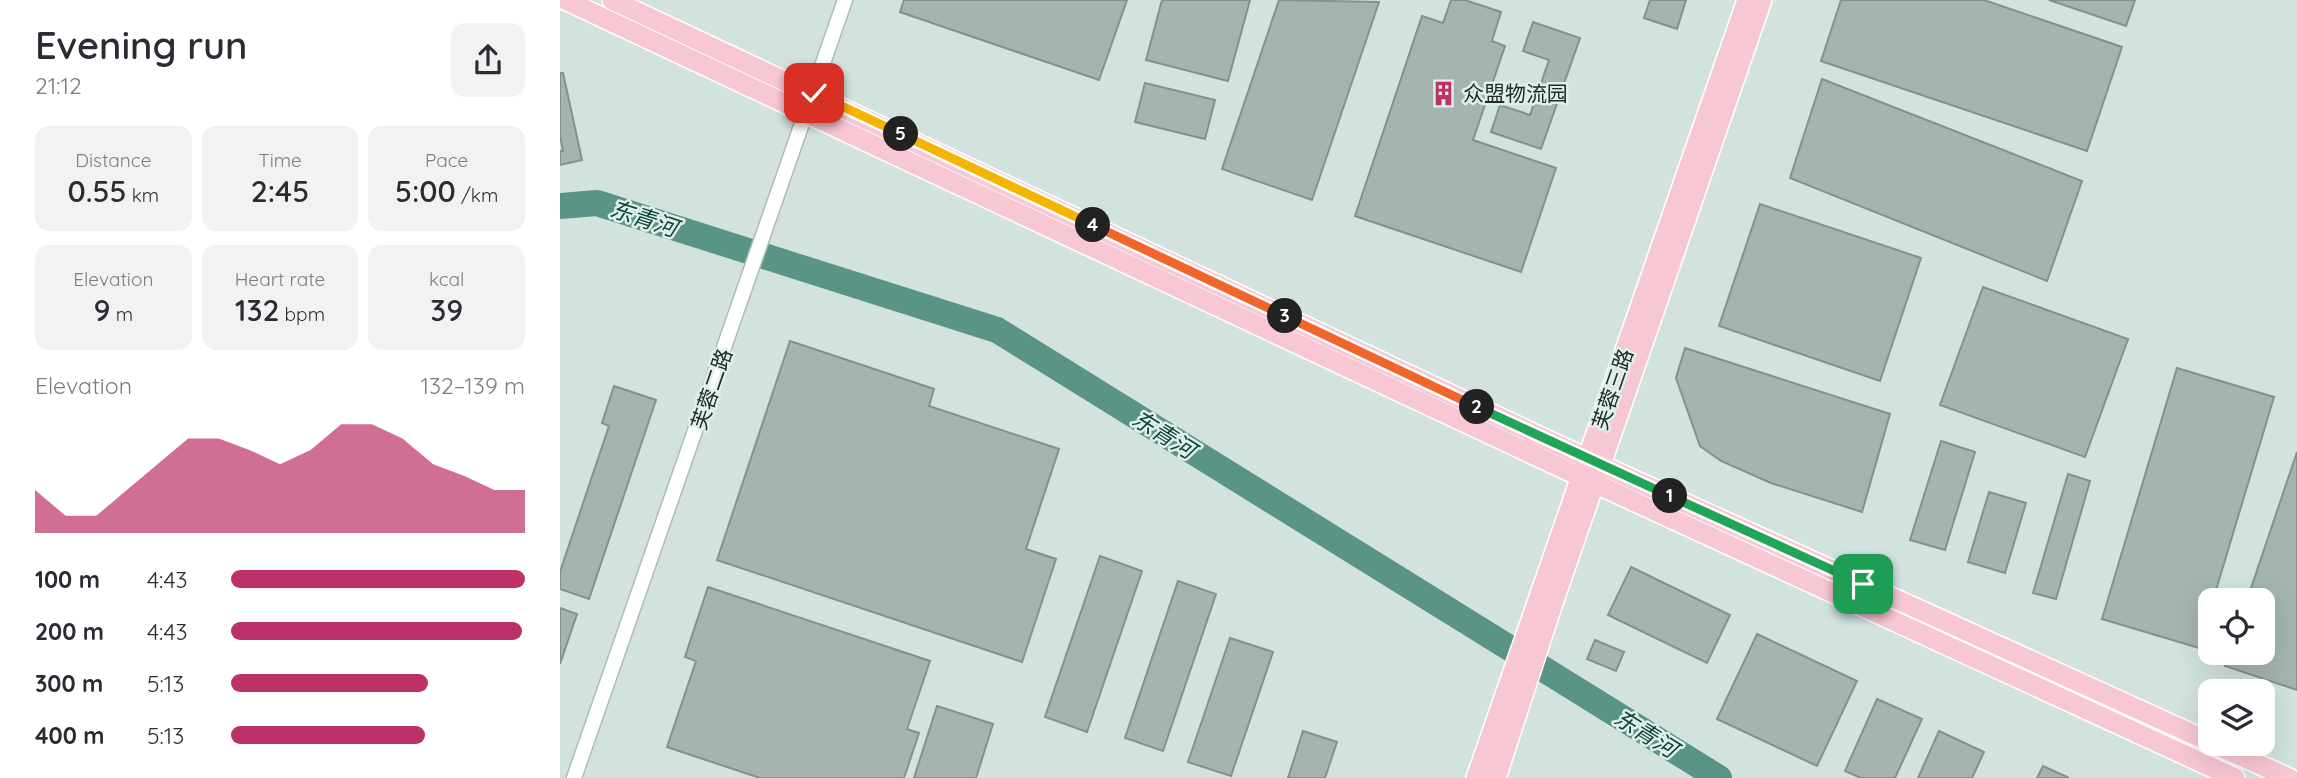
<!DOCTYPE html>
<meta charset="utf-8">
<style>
body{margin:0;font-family:Quicksand,"Noto Sans SC",sans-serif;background:#f2f2f3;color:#2b2b33;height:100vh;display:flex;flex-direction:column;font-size:26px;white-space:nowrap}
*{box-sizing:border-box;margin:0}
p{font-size:23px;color:#7c7c81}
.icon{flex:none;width:38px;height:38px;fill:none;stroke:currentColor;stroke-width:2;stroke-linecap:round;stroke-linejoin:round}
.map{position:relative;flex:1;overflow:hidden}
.drawer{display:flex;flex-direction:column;background:#fff;width:560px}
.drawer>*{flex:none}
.buttons{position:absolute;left:1638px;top:588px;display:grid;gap:14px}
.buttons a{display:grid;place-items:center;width:77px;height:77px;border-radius:14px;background:#fff;box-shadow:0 7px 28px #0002;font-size:35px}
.pin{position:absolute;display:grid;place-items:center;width:60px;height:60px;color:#fff;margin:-30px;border-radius:14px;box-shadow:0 4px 10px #0006}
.km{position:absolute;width:35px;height:35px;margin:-18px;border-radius:50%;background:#222;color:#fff;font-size:19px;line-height:35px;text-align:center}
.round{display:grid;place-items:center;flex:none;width:74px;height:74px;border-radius:14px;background:#f2f2f3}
.headline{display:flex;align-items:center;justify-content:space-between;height:119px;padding:0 35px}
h1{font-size:38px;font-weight:600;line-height:52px}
.stats{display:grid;grid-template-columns:repeat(3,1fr);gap:10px;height:119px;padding:7px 35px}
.stats div{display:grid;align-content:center;border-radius:14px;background:#f2f2f3;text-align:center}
.stats b{font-size:30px;font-weight:600}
.stats small{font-size:19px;font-weight:400}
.stats p{font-size:19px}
.chart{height:196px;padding:14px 35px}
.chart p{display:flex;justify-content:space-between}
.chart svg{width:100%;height:126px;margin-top:7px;fill:#bd3169;opacity:.7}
ul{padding:0 35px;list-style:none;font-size:23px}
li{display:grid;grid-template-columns:112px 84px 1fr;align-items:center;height:52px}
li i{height:18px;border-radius:9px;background:#bd3169}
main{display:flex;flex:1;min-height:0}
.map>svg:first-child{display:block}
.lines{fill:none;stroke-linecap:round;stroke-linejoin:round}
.river{stroke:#5a9486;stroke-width:26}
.building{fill:#a4b5b0;stroke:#82928e;stroke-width:2}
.minor-casing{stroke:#acbcb7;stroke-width:17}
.major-casing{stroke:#fff;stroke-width:22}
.minor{stroke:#fff;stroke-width:14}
.major{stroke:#f8c7d4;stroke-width:19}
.split-1-casing{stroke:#fff;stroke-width:14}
.split-2-casing{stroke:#fff;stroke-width:14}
.split-3-casing{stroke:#fff;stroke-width:14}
.split-4-casing{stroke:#fff;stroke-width:14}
.split-5-casing{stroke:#fff;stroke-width:14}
.split-6-casing{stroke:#fff;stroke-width:14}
.split-1{stroke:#22a559;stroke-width:9}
.split-2{stroke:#22a559;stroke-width:9}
.split-3{stroke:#f0652b;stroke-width:9}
.split-4{stroke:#f0652b;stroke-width:9}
.split-5{stroke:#f5b400;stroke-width:9}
.split-6{stroke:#f5b400;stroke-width:9}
.labels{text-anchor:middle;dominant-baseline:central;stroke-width:5;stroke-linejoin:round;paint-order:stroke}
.poi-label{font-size:21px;fill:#242a29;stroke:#dff0ec;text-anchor:start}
.street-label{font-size:21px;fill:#242a29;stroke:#dff0ec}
.water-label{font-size:23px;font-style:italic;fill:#0f443a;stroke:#dff0ec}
</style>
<main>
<section class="drawer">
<div class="headline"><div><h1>Evening run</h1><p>21:12</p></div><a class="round"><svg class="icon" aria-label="share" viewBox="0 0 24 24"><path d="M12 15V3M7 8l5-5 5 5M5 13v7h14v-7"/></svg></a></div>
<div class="stats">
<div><p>Distance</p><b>0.55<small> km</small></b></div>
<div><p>Time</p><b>2:45</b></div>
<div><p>Pace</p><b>5:00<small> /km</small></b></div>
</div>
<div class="stats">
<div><p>Elevation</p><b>9<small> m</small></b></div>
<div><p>Heart rate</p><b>132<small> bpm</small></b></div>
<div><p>kcal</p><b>39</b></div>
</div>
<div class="chart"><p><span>Elevation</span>132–139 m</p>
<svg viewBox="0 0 160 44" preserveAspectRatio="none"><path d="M0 44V29L10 38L20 38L30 29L40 20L50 11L60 11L70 15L80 20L90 15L100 6L110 6L120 11L130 20L140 24L150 29L160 29V44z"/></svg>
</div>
<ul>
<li><b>100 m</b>4:43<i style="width:100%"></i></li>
<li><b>200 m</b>4:43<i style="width:99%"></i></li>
<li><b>300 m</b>5:13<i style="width:67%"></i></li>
<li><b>400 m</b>5:13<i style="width:66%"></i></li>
</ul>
</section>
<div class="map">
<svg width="1737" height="778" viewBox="0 0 1737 778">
<rect width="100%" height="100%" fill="#d2e3de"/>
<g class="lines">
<path class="river" d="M0 206 37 203 437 330 1159 778"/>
</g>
<path class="building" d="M344 0H567L539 80 340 12Z
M602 0H690L668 81 586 60Z
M719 0 819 2 752 200 662 169Z
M891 0H905L941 12 932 41 945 46 913 140 996 168 961 272 795 216 862 16 883 23Z
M1090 0H1126L1117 29 1084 18Z
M1281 0H1424L1562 47 1527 151 1261 61Z
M1489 0H1575L1566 26Z
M973 22 1020 38 981 149 931 132 940 105 970 115 989 60 963 51Z
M0 73H3L22 160 0 165V151H3L0 135Z
M1262 79 1522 181 1487 281 1230 178Z
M585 83 655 100 645 139 575 122Z
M1200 204 1361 258 1320 381 1159 326Z
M1423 287 1568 339 1525 457 1380 405Z
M230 341 374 389 369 406 499 449 466 549 496 559 462 662 157 560Z
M1125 348 1330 414 1302 512 1211 483 1161 461 1140 446 1116 378Z
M1617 368 1714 397 1653 600H1650L1639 648 1542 619Z
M54 386 96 400 29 599 0 589V572L49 426 42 423Z
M1381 441 1415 452 1385 550 1350 540Z
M1737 452V690L1665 666 1670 653H1703V600H1687Z
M1508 474 1530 481 1496 599 1473 593Z
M1429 492 1466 503 1445 573 1408 562Z
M540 556 582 571 527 732 485 717Z
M1071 567 1170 615 1147 663 1048 615Z
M618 581 656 594 603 751 565 738Z
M148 587 370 661 347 729 359 733 344 778H200L107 747 136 661 125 657Z
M0 608 17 614 0 664Z
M1197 634 1297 681 1257 766 1157 719Z
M670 638 713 652 671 776 628 762Z
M1035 640 1064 652 1056 671 1027 659Z
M1317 699 1362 719 1335 778H1301L1285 771Z
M377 706 433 724 416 778H354Z
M743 731 777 742 765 778H728Z
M1379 731 1424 752 1412 778H1358Z
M1483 766 1509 778H1477Z"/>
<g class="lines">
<defs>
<path id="minor" d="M14 778 285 0"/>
<path id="major" d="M5 0 1021 477 1675 778
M52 0 1028 459 1650 742
M1654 744 1729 778
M916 778 1187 0
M936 778 992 606 1202 0"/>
</defs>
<use href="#minor" class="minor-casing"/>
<use href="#major" class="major-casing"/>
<use href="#minor" class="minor"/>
<use href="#major" class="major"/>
</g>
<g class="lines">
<defs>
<path id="split-1" d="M1110 496 1303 584"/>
<path id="split-2" d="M917 407 1110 496"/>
<path id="split-3" d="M725 316 917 407"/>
<path id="split-4" d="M533 225 725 316"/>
<path id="split-5" d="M341 134 533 225"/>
<path id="split-6" d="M254 93 341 134"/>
</defs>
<use href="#split-1" class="split-1-casing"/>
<use href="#split-2" class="split-2-casing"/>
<use href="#split-3" class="split-3-casing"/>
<use href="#split-4" class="split-4-casing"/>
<use href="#split-5" class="split-5-casing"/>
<use href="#split-6" class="split-6-casing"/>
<use href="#split-1" class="split-1"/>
<use href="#split-2" class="split-2"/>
<use href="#split-3" class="split-3"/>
<use href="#split-4" class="split-4"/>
<use href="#split-5" class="split-5"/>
<use href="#split-6" class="split-6"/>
</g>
<defs>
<symbol id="building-bare" viewBox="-9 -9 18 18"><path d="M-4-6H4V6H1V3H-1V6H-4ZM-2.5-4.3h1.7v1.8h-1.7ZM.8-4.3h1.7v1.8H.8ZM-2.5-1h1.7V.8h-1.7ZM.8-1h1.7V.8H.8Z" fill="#bd3169" stroke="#dff0ec" stroke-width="2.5" paint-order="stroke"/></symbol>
</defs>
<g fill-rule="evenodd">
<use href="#building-bare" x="866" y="76" width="35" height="35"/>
</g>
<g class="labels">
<g class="poi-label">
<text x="903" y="93">众盟物流园</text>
</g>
<g class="street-label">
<text transform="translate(151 389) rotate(-71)">芙蓉二路</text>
<text transform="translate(1052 389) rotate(-71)">芙蓉三路</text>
</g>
<g class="water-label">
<text transform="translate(84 218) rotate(18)">东青河</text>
<text transform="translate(604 434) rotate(32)">东青河</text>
<text transform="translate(1086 733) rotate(32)">东青河</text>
</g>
</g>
</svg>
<div class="buttons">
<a><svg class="icon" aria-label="locate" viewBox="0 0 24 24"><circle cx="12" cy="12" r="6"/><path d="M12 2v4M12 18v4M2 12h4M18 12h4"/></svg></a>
<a><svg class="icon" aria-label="layers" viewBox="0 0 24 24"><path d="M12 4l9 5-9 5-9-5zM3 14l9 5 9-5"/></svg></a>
</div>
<div class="pin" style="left:1303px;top:584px;background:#1e9e55"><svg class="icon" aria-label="arrive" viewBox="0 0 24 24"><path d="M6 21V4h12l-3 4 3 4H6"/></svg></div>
<div class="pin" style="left:254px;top:93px;background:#d93025"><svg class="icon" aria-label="check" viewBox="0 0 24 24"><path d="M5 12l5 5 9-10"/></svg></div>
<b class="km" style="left:1110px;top:496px">1</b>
<b class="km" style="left:917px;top:407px">2</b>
<b class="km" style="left:725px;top:316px">3</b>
<b class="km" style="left:533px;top:225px">4</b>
<b class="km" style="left:341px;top:134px">5</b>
</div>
</main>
